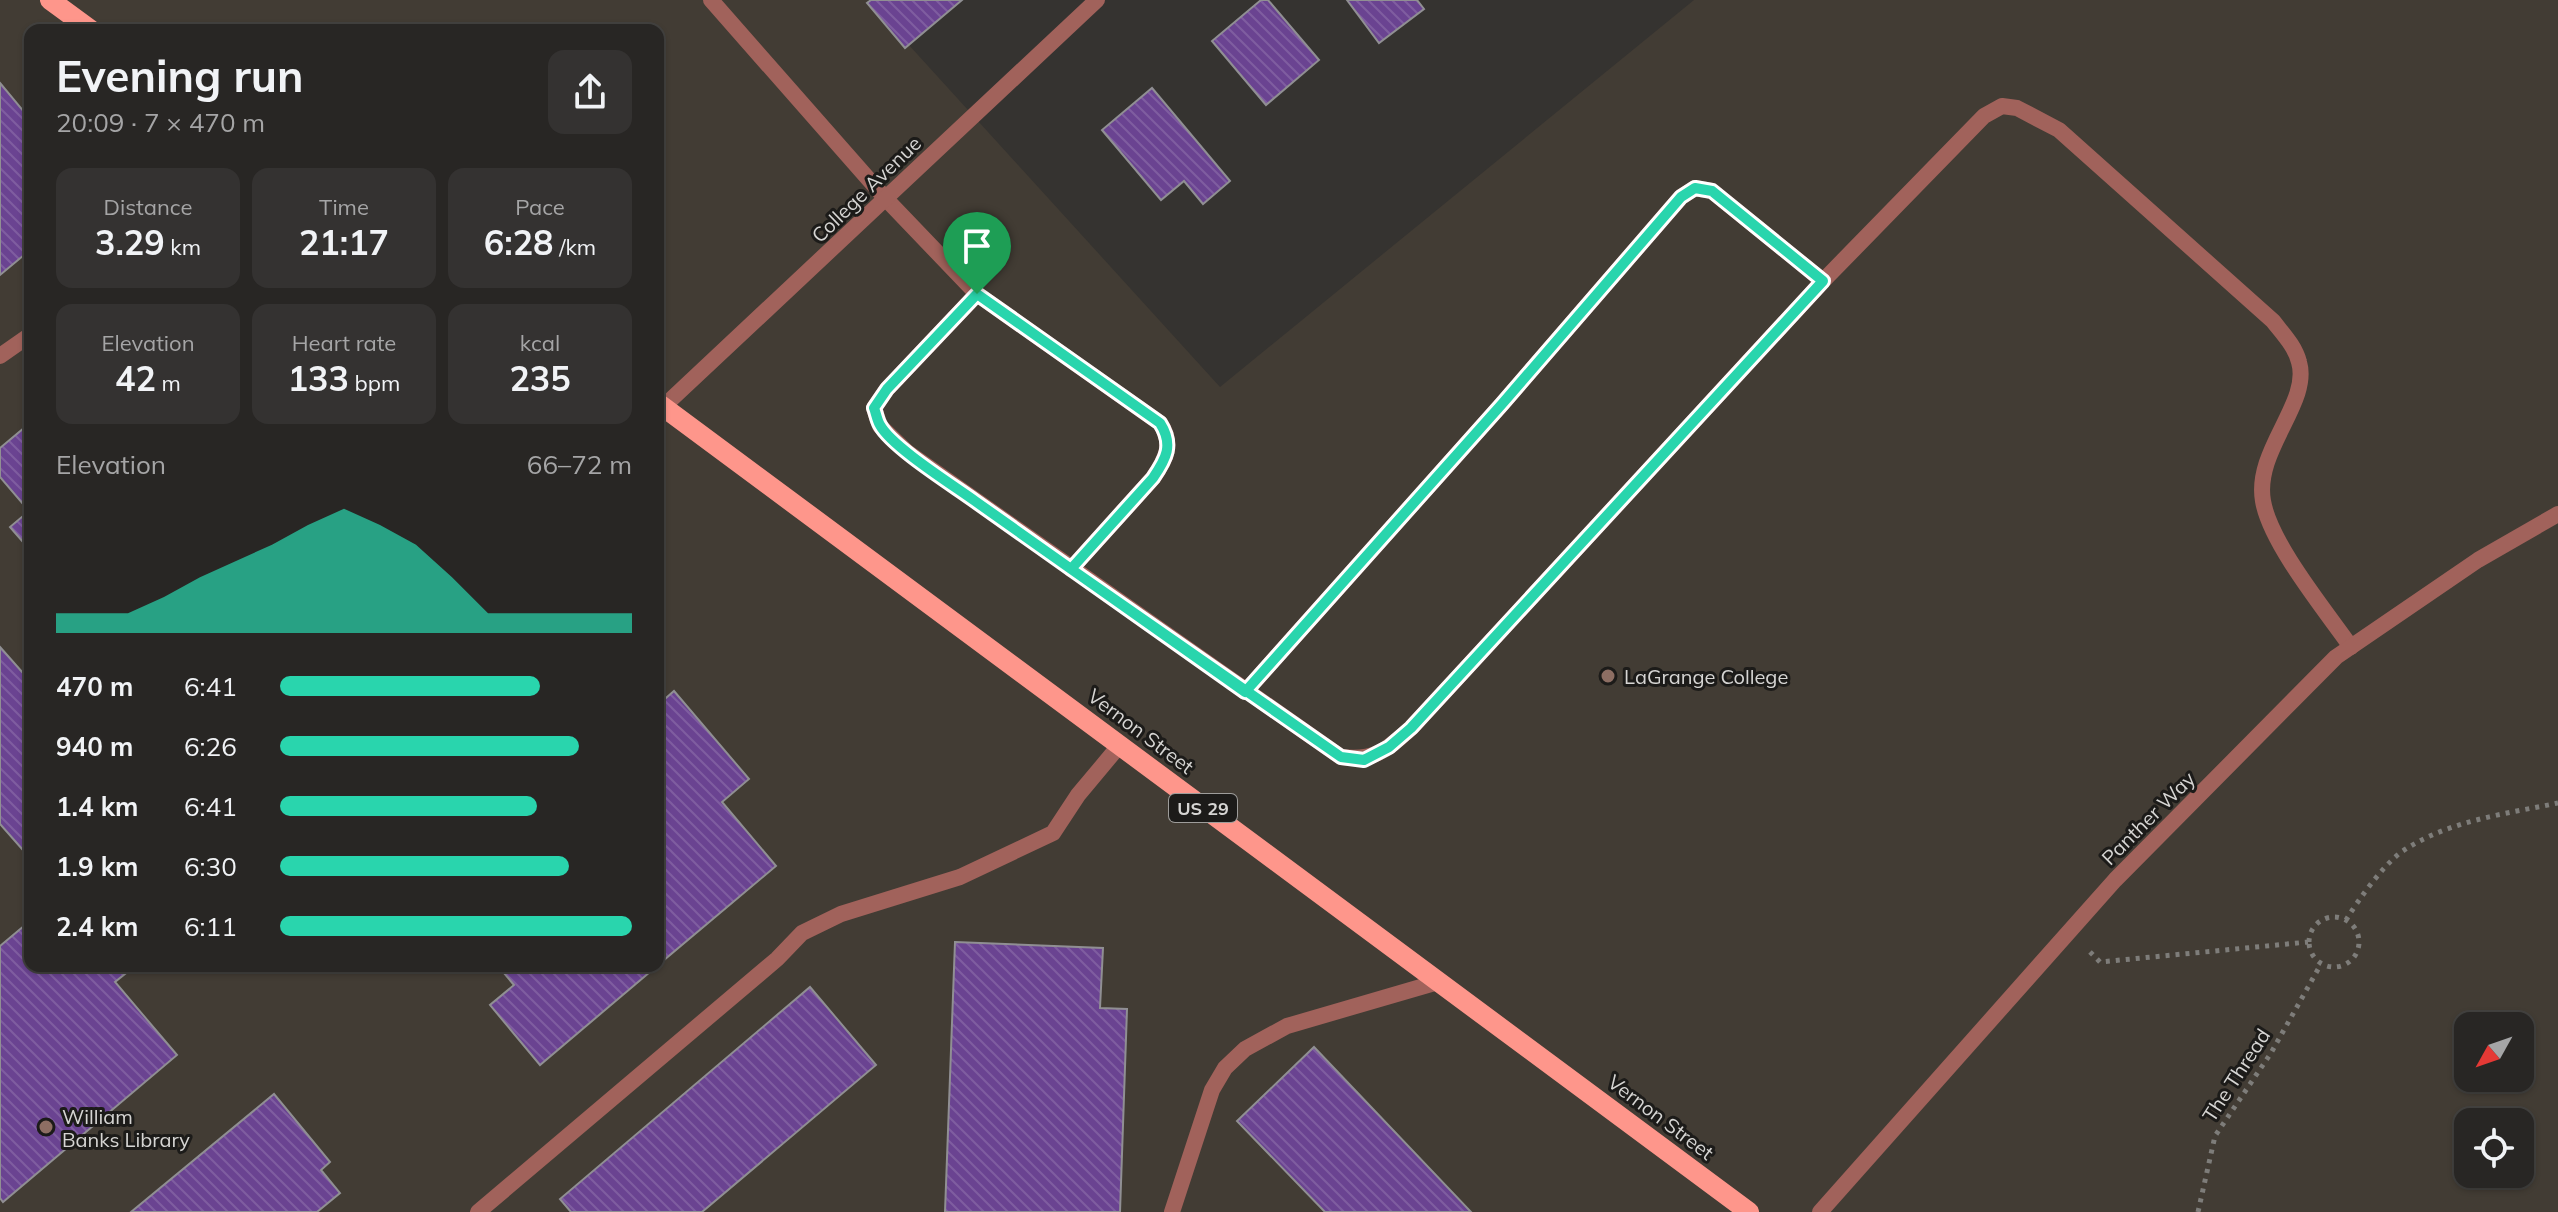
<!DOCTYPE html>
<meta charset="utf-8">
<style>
body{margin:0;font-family:Mulish,sans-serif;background:#343231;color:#f1f3f6;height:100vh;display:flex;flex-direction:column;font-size:30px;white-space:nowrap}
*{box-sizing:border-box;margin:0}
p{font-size:26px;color:#a5a5a6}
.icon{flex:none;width:44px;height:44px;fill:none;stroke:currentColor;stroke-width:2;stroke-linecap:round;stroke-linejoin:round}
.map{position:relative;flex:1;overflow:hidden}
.details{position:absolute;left:24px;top:24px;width:640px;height:948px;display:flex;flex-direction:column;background:#282624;border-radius:16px;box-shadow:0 2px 6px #0004,0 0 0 2px #444341}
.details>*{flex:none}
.needle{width:52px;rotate:230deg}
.controls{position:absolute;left:2454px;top:1012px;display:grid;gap:16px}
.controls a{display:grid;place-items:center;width:80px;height:80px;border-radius:16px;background:#282624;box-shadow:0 2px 6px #0004,0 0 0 2px #444341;font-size:40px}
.pin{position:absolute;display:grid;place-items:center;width:68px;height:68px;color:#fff;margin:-82px -34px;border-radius:50% 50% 50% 0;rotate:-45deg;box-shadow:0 0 8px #0007}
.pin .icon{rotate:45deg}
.round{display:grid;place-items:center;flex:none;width:84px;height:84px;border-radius:16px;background:#343231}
.headline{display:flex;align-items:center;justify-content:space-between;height:136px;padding:0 32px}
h1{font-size:44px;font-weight:700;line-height:60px}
.metrics{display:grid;grid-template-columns:repeat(3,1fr);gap:12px;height:136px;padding:8px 32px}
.metrics div{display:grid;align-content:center;border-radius:16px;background:#343231;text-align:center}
.metrics b{font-size:34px;font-weight:700}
.metrics small{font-size:22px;font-weight:400}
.metrics p{font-size:22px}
.chart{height:224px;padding:16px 32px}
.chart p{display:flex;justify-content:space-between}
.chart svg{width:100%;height:144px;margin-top:8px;fill:#29d5ad;opacity:.7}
ul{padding:0 32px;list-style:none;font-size:26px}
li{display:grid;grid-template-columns:128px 96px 1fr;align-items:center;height:60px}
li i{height:20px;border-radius:10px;background:#29d5ad}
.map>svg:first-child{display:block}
.built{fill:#423c34;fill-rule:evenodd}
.building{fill:url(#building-back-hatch);stroke:#908f93;stroke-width:2}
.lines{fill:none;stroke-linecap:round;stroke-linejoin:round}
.path{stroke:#7e7d7a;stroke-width:5;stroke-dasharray:4 6;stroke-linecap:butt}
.service{stroke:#a1625b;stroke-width:16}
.minor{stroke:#a1625b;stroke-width:16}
.tertiary{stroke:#a1625b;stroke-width:16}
.primary{stroke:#fe968b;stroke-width:20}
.route-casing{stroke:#fff;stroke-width:16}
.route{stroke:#29d5ad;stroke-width:10}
.education-dot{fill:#8d6e63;stroke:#1c1b19;stroke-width:3}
.labels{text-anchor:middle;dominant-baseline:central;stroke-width:6;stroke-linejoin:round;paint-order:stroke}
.shield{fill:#1c1b19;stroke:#9e9d9b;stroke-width:2}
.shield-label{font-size:18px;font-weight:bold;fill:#d6d5d3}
.street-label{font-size:20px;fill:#d6d5d3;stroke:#1c1b19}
.poi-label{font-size:20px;fill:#d6d5d3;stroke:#1c1b19;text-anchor:start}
</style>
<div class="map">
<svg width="2558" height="1212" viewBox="0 0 2558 1212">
<defs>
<pattern id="building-back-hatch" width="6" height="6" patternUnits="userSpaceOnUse" patternTransform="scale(2)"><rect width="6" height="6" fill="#6a4391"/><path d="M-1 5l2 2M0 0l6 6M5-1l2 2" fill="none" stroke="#7f5da0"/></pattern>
</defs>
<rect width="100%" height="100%" fill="#353330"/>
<path class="built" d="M0 0H868L1220 387 1694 0H2558V1212H0ZM30 30H658V966H30ZM2468 1026H2520V1078H2468ZM2468 1122H2520V1174H2468Z"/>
<path class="building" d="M871 0H962L905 48 867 3Z
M1261 0H1268L1319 60 1266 105 1212 41Z
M1347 0H1417L1424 9 1379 43Z
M0 83 30 119V250L0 275Z
M1152 88 1230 181 1203 204 1184 181 1161 200 1102 130Z
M30 423V550L10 527 29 511 0 477V448Z
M0 647 30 681V858L0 824Z
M674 691 749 779 722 802 776 866 658 965V705Z
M30 921V966H135L115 982 177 1055 3 1202 0 1198V946Z
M955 942 1103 948 1100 1008 1127 1009 1120 1212H945Z
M498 966H657L540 1065 490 1005 514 985Z
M810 987 876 1065 702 1212H571L560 1199Z
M1314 1047 1471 1212H1325L1237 1121Z
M274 1094 330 1162 321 1170 340 1193 317 1212H131Z"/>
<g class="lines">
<path class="path" d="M2309 942a25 25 0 1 1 50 0a25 25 0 1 1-50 0Z
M2346 920C2359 899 2381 868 2400 853 2445 821 2505 814 2558 803
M2090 952 2100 962 2308 942
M2198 1212 2215 1136 2271 1053 2321 964"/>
<path class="service" d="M711 0 886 199 977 294 887 389 874 408 880 426 907 452 1341 757C1376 761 1386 750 1411 728L1823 281 1984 116 2002 106 2017 108 2059 130 2273 321C2283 334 2295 346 2299 362 2311 403 2254 450 2263 501 2270 543 2325 610 2351 647
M977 294 1160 423C1174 444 1166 459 1153 478L1071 569
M0 356 30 335
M1245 692 1502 404 1681 197 1695 188 1712 191 1823 281
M478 1212 777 959 802 933 841 914 960 877 1053 833 1078 795 1119 746
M1172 1212 1212 1090 1225 1068 1245 1049 1287 1026 1438 982"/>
<path class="minor" d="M663 407 1097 0"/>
<path class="tertiary" d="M1820 1212 2115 880 2336 657 2478 560 2558 514"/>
<path class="primary" d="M50 0 91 30
M658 403 1749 1212"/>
</g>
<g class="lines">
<defs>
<path id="route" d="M977 294 1160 423C1174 445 1166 459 1153 478L1071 569 1341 757 1364 760 1389 747 1411 728 1823 281 1712 191 1695 188 1681 197 1502 404 1245 692C1155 628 1065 565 975 501 953 485 892 447 880 425 877 420 876 413 874 408L887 389 977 294"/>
</defs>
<use href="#route" class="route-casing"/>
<use href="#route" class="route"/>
</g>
<g class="education-dot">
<circle cx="1608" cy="676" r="8"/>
<circle cx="46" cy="1127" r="8"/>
</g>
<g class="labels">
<rect class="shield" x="1169" y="794" width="68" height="28" rx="6"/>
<g class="shield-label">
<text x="1203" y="808">US 29</text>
</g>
<g class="street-label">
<text transform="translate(866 189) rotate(-44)">College Avenue</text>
<text transform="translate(1141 731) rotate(37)">Vernon Street</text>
<text transform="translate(2148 818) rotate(-45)">Panther Way</text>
<text transform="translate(2236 1075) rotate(-57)">The Thread</text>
<text transform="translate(1661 1117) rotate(37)">Vernon Street</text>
</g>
<g class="poi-label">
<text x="1624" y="676">LaGrange College</text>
<text x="62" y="1116">William<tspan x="62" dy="23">Banks Library</tspan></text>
</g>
</g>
</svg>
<div class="controls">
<a><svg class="needle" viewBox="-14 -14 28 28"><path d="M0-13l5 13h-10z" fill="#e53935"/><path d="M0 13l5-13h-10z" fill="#a5a5a6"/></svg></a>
<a><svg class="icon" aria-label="locate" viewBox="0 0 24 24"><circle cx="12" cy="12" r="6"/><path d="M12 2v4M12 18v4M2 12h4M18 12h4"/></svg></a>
</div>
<div class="pin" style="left:977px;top:294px;background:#1e9e55"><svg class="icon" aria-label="arrive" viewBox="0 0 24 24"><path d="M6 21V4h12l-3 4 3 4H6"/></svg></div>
<section class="details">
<div class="headline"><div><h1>Evening run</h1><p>20:09 · 7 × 470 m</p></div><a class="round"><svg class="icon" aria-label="share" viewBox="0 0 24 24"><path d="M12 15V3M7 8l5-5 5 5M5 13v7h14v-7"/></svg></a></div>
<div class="metrics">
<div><p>Distance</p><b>3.29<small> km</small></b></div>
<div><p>Time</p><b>21:17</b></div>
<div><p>Pace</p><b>6:28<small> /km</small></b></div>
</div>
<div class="metrics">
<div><p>Elevation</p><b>42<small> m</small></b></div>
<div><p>Heart rate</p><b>133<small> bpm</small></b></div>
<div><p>kcal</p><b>235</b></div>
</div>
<div class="chart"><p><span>Elevation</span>66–72 m</p>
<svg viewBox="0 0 160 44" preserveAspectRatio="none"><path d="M0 44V38L10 38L20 38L30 33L40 27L50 22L60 17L70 11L80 6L90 11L100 17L110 27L120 38L130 38L140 38L150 38L160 38V44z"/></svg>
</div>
<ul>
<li><b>470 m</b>6:41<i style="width:74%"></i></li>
<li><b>940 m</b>6:26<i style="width:85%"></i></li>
<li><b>1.4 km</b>6:41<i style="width:73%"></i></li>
<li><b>1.9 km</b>6:30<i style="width:82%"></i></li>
<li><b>2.4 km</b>6:11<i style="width:100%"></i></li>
</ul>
</section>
</div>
